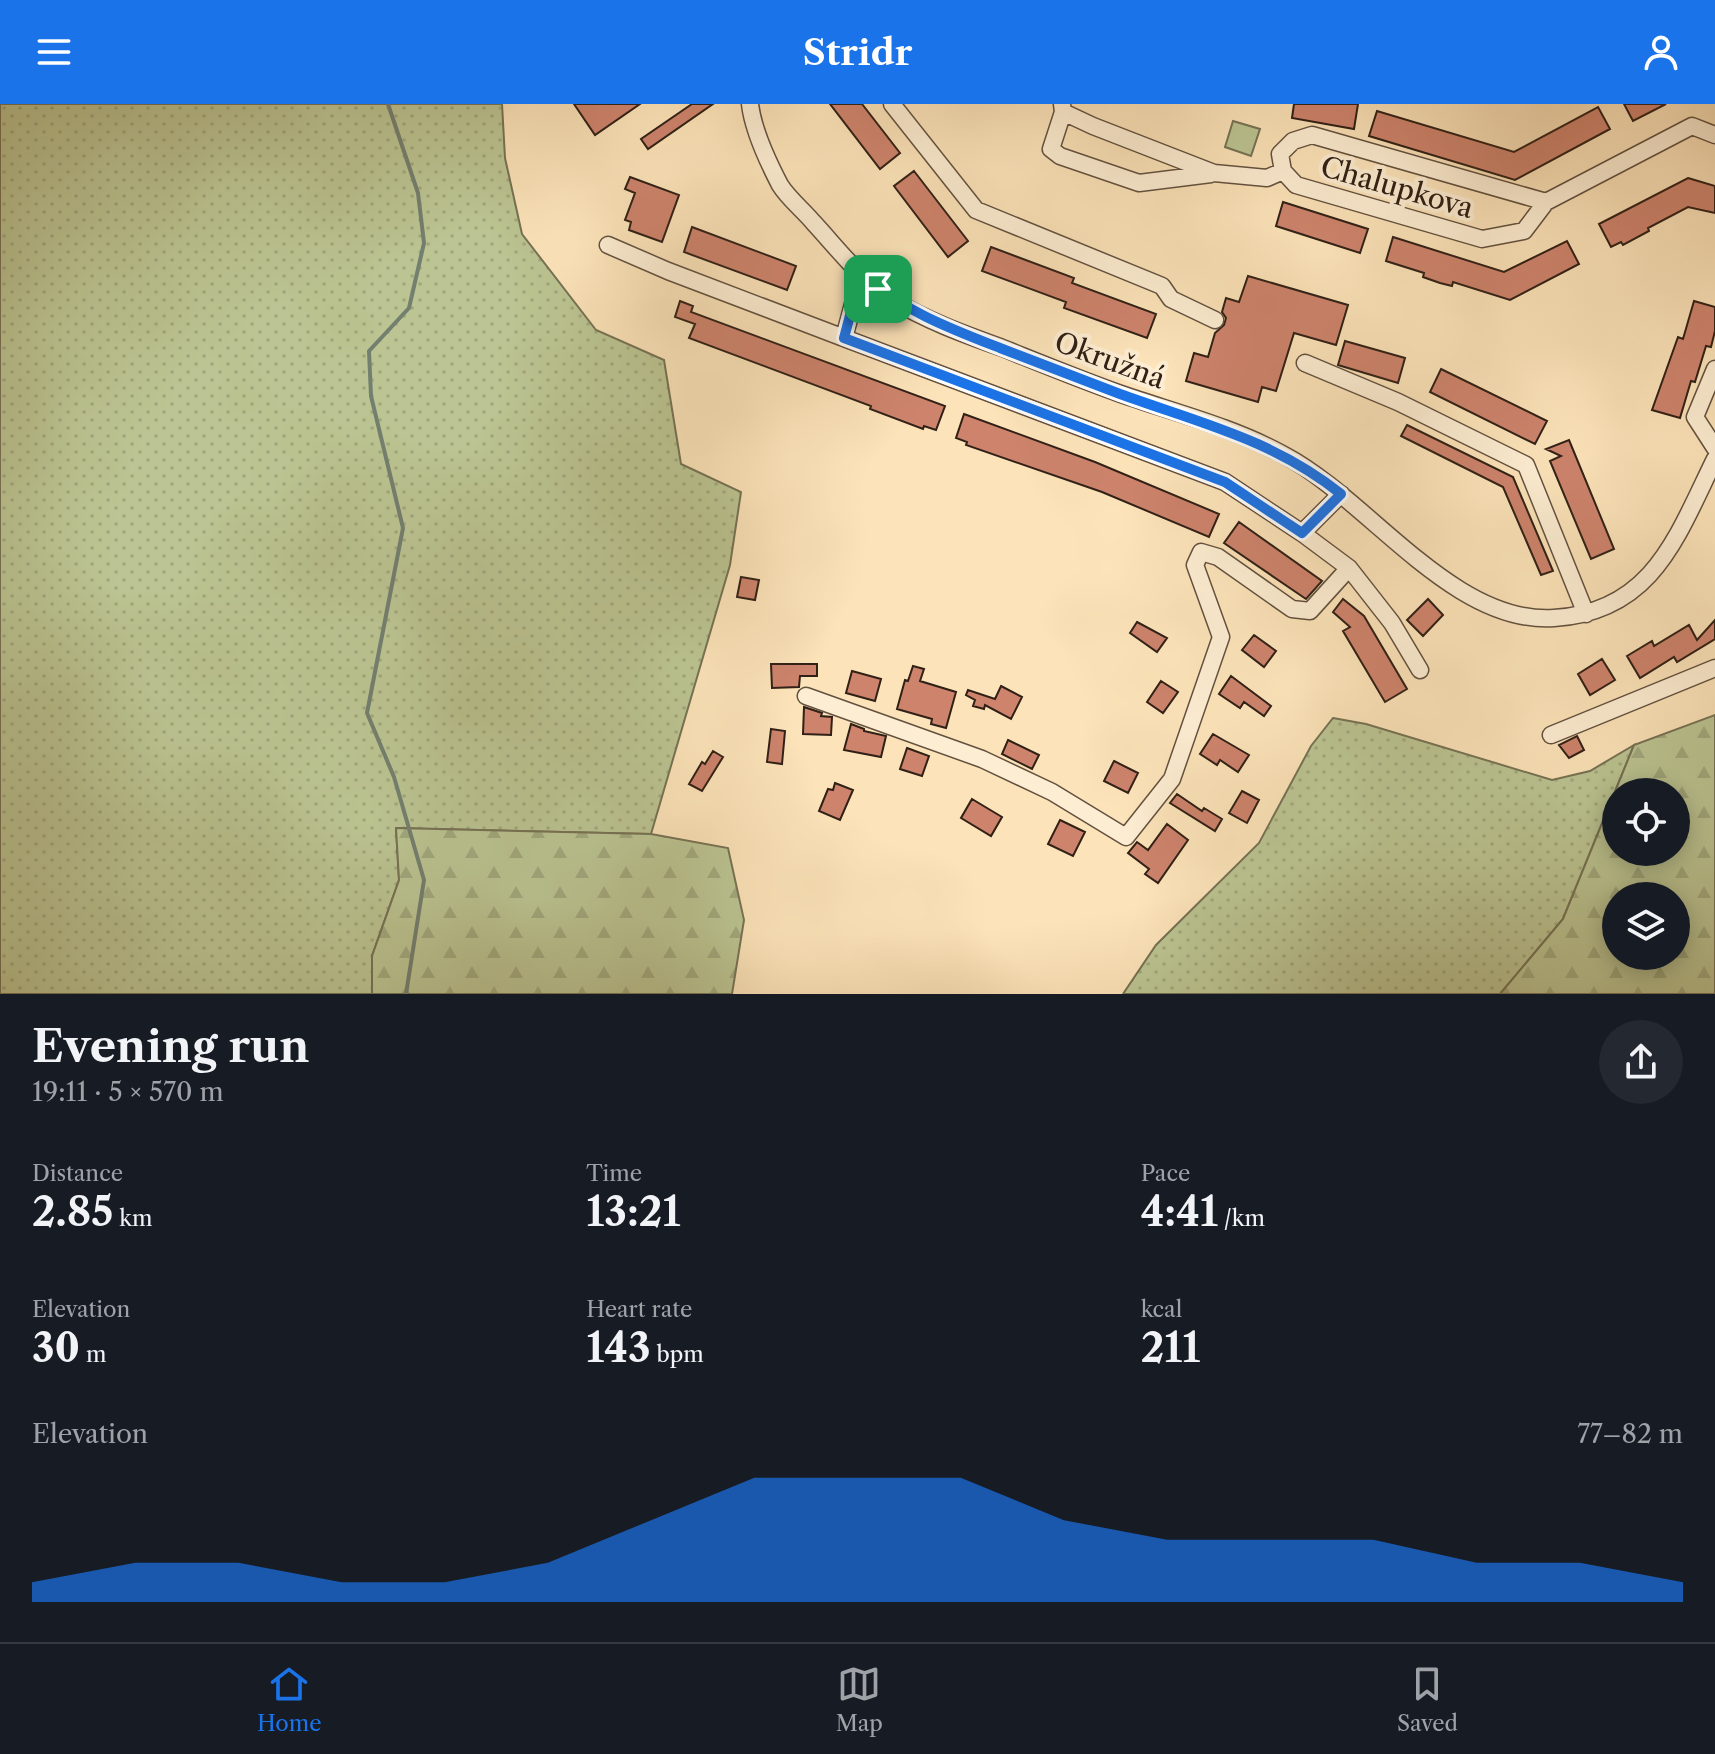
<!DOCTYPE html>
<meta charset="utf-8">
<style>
body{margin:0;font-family:"Libre Caslon Text",serif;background:#242831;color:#f1f3f6;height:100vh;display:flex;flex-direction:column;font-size:30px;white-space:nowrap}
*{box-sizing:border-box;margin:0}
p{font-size:26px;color:#9ea1a6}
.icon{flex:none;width:44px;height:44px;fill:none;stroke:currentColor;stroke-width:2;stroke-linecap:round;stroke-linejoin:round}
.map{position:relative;height:890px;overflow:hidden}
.drawer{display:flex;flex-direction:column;background:#171b24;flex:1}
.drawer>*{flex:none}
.controls{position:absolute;left:1602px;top:674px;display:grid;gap:16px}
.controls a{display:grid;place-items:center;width:88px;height:88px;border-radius:50%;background:#171b24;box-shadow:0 4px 20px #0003;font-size:40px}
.pin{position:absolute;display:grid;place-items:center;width:68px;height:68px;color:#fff;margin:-34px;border-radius:16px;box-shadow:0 4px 12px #0006}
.round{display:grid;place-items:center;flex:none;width:84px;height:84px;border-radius:42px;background:#242831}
.summary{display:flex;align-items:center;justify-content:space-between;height:136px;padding:0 32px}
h1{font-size:44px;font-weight:700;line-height:60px}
.figures{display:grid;grid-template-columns:repeat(3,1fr);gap:12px;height:136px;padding:8px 32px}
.figures div{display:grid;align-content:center}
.figures b{font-size:40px;font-weight:700}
.figures small{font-size:22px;font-weight:400}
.figures p{font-size:22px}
.chart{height:224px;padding:16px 32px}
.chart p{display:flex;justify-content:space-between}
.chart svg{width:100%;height:144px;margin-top:8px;fill:#1a73e8;opacity:.7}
header{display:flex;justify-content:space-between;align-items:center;height:104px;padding:0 32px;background:#1a73e8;color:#fff;font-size:36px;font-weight:700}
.dock{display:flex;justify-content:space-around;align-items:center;height:112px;border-top:2px solid #363941;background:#171b24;font-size:22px;color:#9ea1a6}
.dock a{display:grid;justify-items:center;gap:4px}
.dock .on{color:#1a73e8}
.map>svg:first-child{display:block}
.grass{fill:url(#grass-dots);stroke:#767254;stroke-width:2}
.forest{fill:url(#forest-firs);stroke:#767254;stroke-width:2;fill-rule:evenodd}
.park{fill:#bbc492;stroke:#767254;stroke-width:2}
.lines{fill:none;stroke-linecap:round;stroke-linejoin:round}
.stream{stroke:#737f6f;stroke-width:4}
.building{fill:#cd836c;stroke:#302016;stroke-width:2}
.minor-casing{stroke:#63513f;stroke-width:19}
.minor{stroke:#fdedd2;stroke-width:16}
.route-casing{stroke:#fff;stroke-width:16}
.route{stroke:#1a73e8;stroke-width:10}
.labels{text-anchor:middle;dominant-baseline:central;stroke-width:8;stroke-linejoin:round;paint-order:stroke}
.street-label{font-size:28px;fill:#302016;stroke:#fdedd2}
</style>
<header><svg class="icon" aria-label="menu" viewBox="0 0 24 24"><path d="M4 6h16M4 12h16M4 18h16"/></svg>Stridr<svg class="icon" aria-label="person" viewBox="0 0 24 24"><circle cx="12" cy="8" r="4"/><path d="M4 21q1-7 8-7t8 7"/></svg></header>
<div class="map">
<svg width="1715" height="890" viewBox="0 0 1715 890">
<defs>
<pattern id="grass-dots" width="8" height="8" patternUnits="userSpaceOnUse" patternTransform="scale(2)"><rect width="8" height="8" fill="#bbc492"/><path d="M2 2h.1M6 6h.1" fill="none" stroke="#a1a87d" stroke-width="1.8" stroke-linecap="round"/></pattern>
<pattern id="forest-firs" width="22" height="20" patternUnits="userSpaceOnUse" patternTransform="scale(2)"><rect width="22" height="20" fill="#bbc492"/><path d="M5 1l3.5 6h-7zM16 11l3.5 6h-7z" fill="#a1a87d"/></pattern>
</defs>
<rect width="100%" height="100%" fill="#fce3b9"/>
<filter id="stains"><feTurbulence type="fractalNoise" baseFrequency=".0025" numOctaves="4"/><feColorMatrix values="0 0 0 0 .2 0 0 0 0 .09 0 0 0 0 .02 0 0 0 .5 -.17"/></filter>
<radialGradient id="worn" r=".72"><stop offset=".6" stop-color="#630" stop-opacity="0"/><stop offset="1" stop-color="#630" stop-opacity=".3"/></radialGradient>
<path class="grass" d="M0 0H502L505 54 522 130 596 226 664 256 681 360 741 388 730 461 651 730 396 724 399 776 372 852V890H0Z
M1333 614 1366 620 1552 676 1590 667 1634 641 1563 815 1500 890H1123L1156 841 1259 739 1311 642Z"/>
<path class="forest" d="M1715 611V890H1500L1563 815 1634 641ZM1616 688H1676V748H1616ZM1616 792H1676V852H1616Z
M396 724 651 730 728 744 744 816 732 890H372V852L399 776Z"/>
<path class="park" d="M1233 17 1260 25 1251 52 1225 43Z"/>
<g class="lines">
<path class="stream" d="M388 0 418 89 424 139 409 204 369 247 371 292 403 424 367 609 394 673 424 776 406 890"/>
</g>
<path class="building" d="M574 0H640L595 31Z
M692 0H713L648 45 641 35Z
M830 0H862L900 49 880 65Z
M1294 0H1358L1354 25 1292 14Z
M1624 0H1666L1633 17Z
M1598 3 1610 25 1515 76 1369 32 1377 7 1514 48Z
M914 67 968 137 948 153 894 82Z
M630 73 679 91 662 138 629 126 631 118 625 116 635 89 625 85Z
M1688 74 1715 82V109L1688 103 1648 124 1649 127 1623 141 1621 138 1611 143 1599 120Z
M1283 98 1368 125 1360 149 1276 122Z
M692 123 796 162 787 186 684 148Z
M1393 133 1504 168 1567 137 1579 160 1510 196 1453 178 1452 182 1440 179 1423 173 1424 169 1386 157Z
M991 143 1074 174 1072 179 1156 210 1147 234 1064 204 1066 198 982 167Z
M1248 172 1348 201 1336 241 1294 229 1276 287 1262 283 1258 298 1186 277 1194 249 1208 253 1215 229 1224 221 1226 214 1222 208 1226 194 1239 198Z
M680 197 693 202 691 208 945 302 936 326 924 322 923 325 870 305 871 302 689 234 695 220 675 213Z
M1694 197 1715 203V227L1711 243 1706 242 1695 278 1691 277 1680 314 1652 306 1678 233 1683 235Z
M1345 237 1405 254 1398 279 1338 261Z
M1441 265 1547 317 1535 340 1430 288Z
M964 310 1095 358 1219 410 1209 433 1102 388 966 341 967 338 956 334Z
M1407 321 1513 373 1553 467 1541 471 1503 383 1401 332Z
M1569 336 1614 445 1591 455 1550 357 1561 352 1546 345Z
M1239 418 1322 477 1306 495 1224 439Z
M741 473 759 476 755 496 737 493Z
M1343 495 1364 512 1407 585 1385 598 1343 527 1350 523 1333 508Z
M1428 495 1443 511 1423 532 1407 516Z
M1715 516V535L1677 558 1674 553 1640 574 1627 552 1652 537 1654 542 1689 521 1697 536Z
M1137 518 1167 534 1157 548 1130 529Z
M1254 531 1276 547 1264 563 1242 546Z
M1602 555 1615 576 1590 591 1578 570Z
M771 560H817V572H800L799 583 772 584Z
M913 562 924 565 920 577 956 588 946 624 931 620 932 615 897 605 905 576 908 577Z
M852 567 881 575 875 597 846 589Z
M1231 572 1271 602 1264 612 1244 598 1240 604 1219 590Z
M1161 577 1178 588 1163 609 1147 598Z
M1001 582 1022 593 1011 615 985 601 984 605 973 602 975 596 966 591 968 586 995 595Z
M804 603 822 609 821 612 832 613 831 631 803 630Z
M851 620 864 625V627L886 632 881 653 844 646Z
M771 625 785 627 782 660 767 658Z
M1213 630 1249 651 1238 668 1220 656 1217 661 1200 650Z
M1577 632 1584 646 1569 654 1559 641Z
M1008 636 1039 651 1032 665 1002 650Z
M907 644 929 652 922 672 900 665Z
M713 647 723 653 702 687 689 680 702 658 705 660Z
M1114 657 1138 669 1128 689 1104 677Z
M835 679 853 686 840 716 819 707 828 685 833 686Z
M1242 687 1259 696 1247 719 1229 709Z
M1177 690 1202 707 1204 704 1222 715 1215 727 1170 699Z
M972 695 1002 713 991 732 961 714Z
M1060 716 1085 728 1073 752 1048 740Z
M1167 720 1188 736 1158 779 1145 770 1149 765 1128 749 1137 738 1148 746Z"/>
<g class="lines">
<defs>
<path id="minor" d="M750 0C753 26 768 58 780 81 788 94 803 106 813 118 838 145 861 176 893 196 925 216 964 230 1000 243 1040 259 1081 276 1121 290 1176 309 1233 323 1284 351 1368 395 1453 521 1554 514 1653 508 1677 432 1715 355
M892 0 976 106 1162 182 1171 195 1215 216
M1062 0 1063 8 1051 45 1060 52 1139 79 1211 70
M1063 8 1093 22 1214 69 1267 74 1283 67
M1546 98 1312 31 1293 37 1280 50 1283 67 1296 81 1482 135 1524 127 1546 98 1692 22 1715 31
M608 141 668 167 844 234 861 170
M844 234 1225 378 1302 429 1341 390
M1305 259 1398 298 1526 361 1586 510
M1715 265 1695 313 1715 344
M1302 429 1349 464 1392 519 1420 566
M806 592 982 655 1052 688 1126 733 1172 675 1221 533 1195 461 1201 448 1218 453 1292 505 1310 507 1349 464
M1551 631 1715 564"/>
</defs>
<use href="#minor" class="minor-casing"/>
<use href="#minor" class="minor"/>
</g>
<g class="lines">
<defs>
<path id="route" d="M861 170C901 206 951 225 1000 244 1040 259 1080 275 1120 290 1200 319 1274 336 1341 390L1302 429 1225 378 844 234Z"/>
</defs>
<use href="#route" class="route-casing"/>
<use href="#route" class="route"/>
</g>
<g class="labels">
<g class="street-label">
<text transform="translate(1397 83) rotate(16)">Chalupkova</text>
<text transform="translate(1110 256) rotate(20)">Okružná</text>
</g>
</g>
<rect width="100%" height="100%" filter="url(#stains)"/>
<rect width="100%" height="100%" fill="url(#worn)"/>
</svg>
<div class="controls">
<a><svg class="icon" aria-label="locate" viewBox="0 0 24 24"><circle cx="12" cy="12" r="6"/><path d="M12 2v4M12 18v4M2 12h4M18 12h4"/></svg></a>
<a><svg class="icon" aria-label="layers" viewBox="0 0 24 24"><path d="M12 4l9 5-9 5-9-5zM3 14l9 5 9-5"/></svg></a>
</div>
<div class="pin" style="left:878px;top:185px;background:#1e9e55"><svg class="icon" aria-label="arrive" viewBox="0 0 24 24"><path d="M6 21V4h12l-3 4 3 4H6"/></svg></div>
</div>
<section class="drawer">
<div class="summary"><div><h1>Evening run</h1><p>19:11 · 5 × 570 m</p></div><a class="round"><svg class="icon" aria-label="share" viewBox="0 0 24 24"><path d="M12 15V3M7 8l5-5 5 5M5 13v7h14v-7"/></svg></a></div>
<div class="figures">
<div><p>Distance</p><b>2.85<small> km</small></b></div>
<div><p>Time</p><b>13:21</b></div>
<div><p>Pace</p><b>4:41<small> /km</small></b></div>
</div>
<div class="figures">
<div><p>Elevation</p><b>30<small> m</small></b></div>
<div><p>Heart rate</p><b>143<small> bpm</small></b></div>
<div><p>kcal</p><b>211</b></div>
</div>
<div class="chart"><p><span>Elevation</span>77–82 m</p>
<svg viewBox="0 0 160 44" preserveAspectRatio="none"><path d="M0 44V38L10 32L20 32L30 38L40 38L50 32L60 19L70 6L80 6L90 6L100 19L110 25L120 25L130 25L140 32L150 32L160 38V44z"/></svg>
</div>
</section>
<nav class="dock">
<a class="on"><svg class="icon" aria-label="home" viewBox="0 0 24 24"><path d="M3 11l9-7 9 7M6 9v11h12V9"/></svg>Home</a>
<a><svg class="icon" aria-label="map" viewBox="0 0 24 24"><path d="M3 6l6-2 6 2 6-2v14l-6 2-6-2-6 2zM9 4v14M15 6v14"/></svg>Map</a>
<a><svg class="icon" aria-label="saved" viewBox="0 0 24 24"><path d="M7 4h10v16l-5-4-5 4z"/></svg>Saved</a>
</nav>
